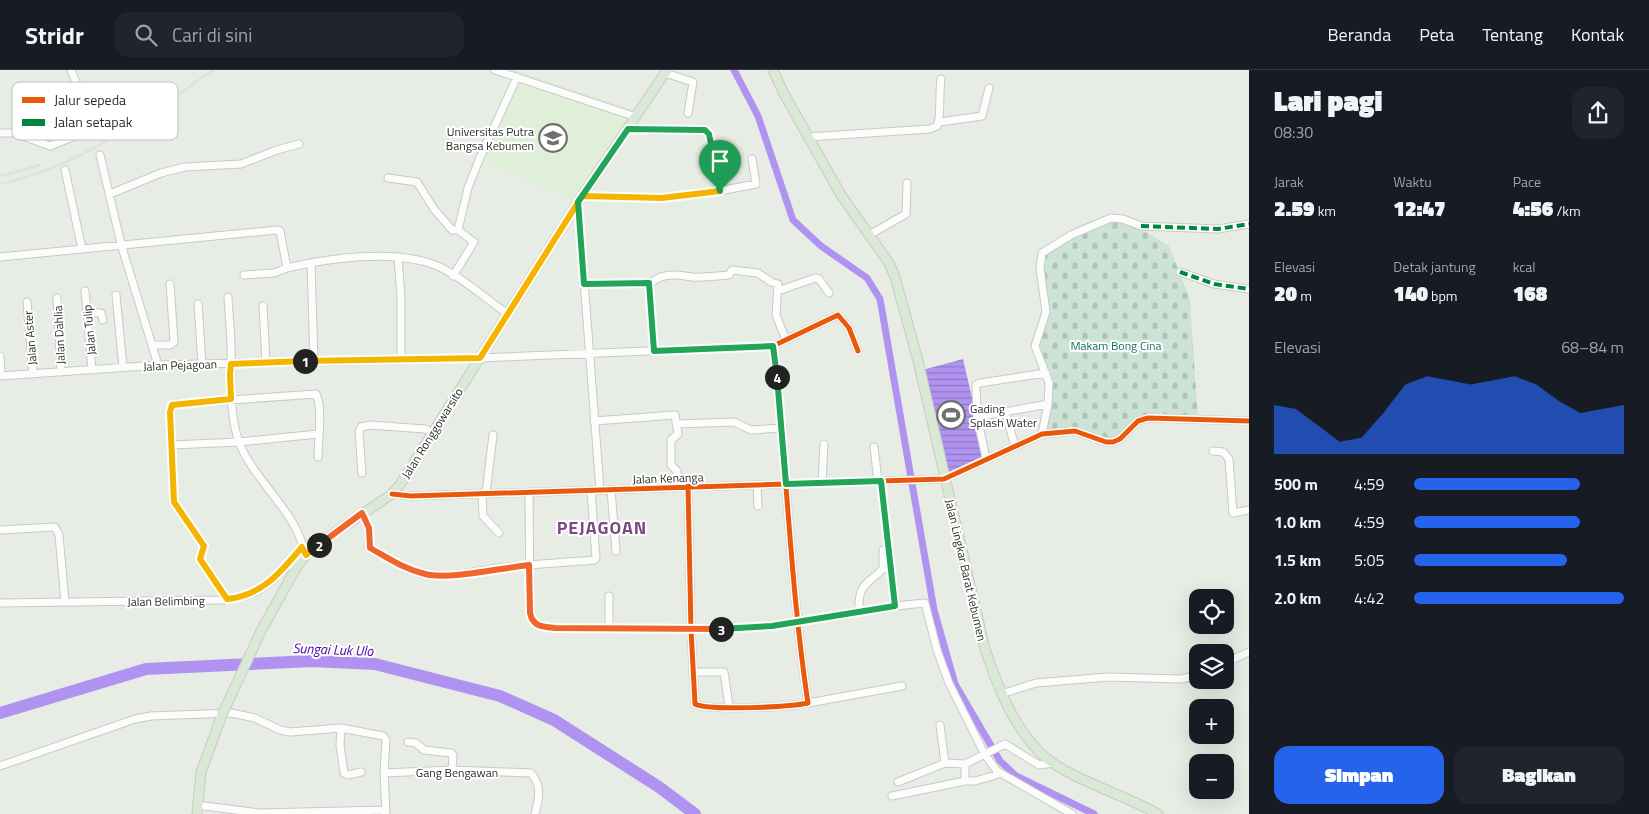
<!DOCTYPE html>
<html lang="id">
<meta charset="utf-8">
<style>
body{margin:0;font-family:"Titillium Web",sans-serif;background:#20242c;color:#f1f3f6;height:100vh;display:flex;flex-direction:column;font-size:19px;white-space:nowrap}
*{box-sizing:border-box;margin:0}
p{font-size:16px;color:#9ea1a6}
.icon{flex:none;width:28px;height:28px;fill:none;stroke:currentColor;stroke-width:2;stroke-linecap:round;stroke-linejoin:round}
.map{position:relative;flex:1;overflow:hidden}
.sheet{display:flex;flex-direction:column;background:#171b24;width:400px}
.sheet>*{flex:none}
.buttons{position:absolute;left:1189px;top:519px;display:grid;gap:10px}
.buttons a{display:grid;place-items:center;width:45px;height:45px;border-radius:10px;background:#171b24;box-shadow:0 5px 20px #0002;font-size:25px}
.pin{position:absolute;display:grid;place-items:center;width:42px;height:42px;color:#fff;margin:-51px -21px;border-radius:50% 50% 50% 0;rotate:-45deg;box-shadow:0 0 5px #0007}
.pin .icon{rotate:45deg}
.km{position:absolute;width:25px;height:25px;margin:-12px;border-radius:50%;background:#222;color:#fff;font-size:14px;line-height:25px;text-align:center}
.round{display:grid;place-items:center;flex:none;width:52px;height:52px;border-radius:15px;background:#20242c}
.headline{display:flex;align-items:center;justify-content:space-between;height:85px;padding:0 25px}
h1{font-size:28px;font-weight:800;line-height:38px}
.metrics{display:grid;grid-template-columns:repeat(3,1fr);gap:8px;height:85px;padding:5px 25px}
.metrics div{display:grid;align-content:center}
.metrics b{font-size:21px;font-weight:800}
.metrics small{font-size:14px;font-weight:400}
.metrics p{font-size:14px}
.chart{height:140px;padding:10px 25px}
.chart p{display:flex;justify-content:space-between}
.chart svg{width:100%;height:90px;margin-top:5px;fill:#2563eb;opacity:.7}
.primary-button{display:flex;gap:10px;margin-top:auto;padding:10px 25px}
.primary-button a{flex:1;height:58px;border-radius:15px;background:#2563eb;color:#fff;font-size:20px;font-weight:800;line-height:58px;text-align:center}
.primary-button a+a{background:#20242c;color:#f1f3f6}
ul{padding:0 25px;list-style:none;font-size:16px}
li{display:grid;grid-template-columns:80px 60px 1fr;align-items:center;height:38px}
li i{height:12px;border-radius:6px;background:#2563eb}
header{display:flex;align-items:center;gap:30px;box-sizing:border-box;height:70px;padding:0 25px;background:#171b24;border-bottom:1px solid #363941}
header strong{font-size:24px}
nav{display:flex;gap:28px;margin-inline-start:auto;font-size:18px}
.search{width:350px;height:45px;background:#20242c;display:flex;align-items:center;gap:12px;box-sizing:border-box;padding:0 18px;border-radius:15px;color:#9ea1a6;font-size:19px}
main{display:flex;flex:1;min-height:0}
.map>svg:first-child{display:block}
.education{fill:#dfefd8}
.cemetery{fill:url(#cemetery-stones)}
.water{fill:url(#water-rules)}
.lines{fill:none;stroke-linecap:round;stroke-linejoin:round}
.canal{stroke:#b093f1;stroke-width:7}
.river{stroke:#b093f1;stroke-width:12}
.minor-casing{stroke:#cac9c9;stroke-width:9}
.major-casing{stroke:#c8cac8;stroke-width:11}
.minor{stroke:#fbfcfb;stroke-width:7}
.major{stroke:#d9e9d5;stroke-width:9}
.rail{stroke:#e0dee1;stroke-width:2}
.major-bridge-casing{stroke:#c8cac8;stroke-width:11;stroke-linecap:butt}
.major-bridge{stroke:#d9e9d5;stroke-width:9}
.quiet{stroke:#00873e;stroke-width:4;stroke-dasharray:8 4;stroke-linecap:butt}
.cycleway-casing{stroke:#fff;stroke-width:8}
.cycleway{stroke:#e8590c;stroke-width:5}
.split-1-casing{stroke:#fff;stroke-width:10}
.split-2-casing{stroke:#fff;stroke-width:10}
.split-3-casing{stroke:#fff;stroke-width:10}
.split-4-casing{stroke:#fff;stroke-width:10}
.split-5-casing{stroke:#fff;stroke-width:10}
.split-1{stroke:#f5b400;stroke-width:6}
.split-2{stroke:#f5b400;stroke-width:6}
.split-3{stroke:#f0652b;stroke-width:6}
.split-4{stroke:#22a559;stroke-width:6}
.split-5{stroke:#22a559;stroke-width:6}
.labels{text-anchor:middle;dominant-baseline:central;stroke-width:4;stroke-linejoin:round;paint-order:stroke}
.poi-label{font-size:12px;fill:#2e2e2e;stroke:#fff;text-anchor:end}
.street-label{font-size:12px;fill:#2e2e2e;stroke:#fff}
.park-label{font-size:12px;fill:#167264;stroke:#fff}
.water-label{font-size:14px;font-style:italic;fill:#4604ab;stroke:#fff}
.district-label{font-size:18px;font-weight:bold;letter-spacing:1px;fill:#7b4a83;stroke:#fff}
.key{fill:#fff;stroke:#c0c0c0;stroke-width:1}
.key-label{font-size:14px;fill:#2e2e2e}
</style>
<header>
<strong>Stridr</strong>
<div class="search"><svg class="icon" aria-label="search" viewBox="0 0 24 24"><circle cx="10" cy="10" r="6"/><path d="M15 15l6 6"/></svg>Cari di sini</div>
<nav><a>Beranda</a><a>Peta</a><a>Tentang</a><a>Kontak</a></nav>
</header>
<main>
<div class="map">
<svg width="1249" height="744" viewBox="0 0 1249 744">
<defs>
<pattern id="cemetery-stones" width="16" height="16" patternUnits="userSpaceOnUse" patternTransform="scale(1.25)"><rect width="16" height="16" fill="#cce3d6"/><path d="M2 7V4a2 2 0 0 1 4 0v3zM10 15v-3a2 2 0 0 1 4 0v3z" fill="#b0c3b8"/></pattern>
<pattern id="water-rules" width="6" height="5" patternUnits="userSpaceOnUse" patternTransform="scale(1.25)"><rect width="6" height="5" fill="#b093f1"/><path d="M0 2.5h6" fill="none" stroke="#9078c4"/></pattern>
</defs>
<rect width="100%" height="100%" fill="#e7ece4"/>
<path class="education" d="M512 9 632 47 578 132 479 90Z"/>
<path class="cemetery" d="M1124 148 1169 176 1190 229 1198 350 1137 351 1116 373 1071 363 1041 366 1047 334 1046 310 1031 275 1044 243 1038 182 1087 152Z"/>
<path class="water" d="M963 289 986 388 944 409 915 302Z"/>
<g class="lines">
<path class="canal" d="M734 0 758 46 793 150 821 176 867 208 880 229 934 540 955 614 1000 691 1016 706 1094 744"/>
<path class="river" d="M0 643 146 599 311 591 375 594 500 626 554 650 659 717 695 744"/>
<defs>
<path id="minor" d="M495 0 636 47
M665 3 693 12 688 43
M940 52 982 46 989 18
M0 63H15L50 76 95 58 71 0
M808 67 930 59 937 56C941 51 939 20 941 9
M100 85 121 174 158 295
M65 100 82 179
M388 108 417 112 434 139 452 160H458L468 118 479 90 517 7
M719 121 756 114 752 89
M110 124 161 103 185 97 241 94 277 80 299 74
M582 126 662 128 719 121 709 64 705 60 628 59
M578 132 600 420
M869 165 906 144 907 113
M0 187 277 160 280 161 287 198C328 188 393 179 435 195 457 203 487 230 508 244
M398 188 401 226V288
M311 193 314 291
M1180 202 1214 214 1249 219
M244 205 274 203 287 198
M453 206 474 172 458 160
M649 213 654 281
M584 214 651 213C663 202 677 205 692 207 704 208 717 206 729 205L732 200 758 203 771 212 778 214 776 245 786 270
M85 221 92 300
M778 221 815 208 819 209 829 223
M116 225 123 297
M228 227C229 248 232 271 231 292 231 318 230 347 239 372 253 409 293 439 303 477
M57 228 61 302
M27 232 33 304
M198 234 202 294
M263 236 266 293
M88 243H101L103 250
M152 275H170L174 272 170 214
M0 286 1 306
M0 306 158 295 480 288 773 276
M1005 342 1015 376
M977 347 1048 334
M594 351 675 345 678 364 671 370V395L677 401 678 417
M676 354 734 352 751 360 783 358
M1042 364 1048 334 1049 313 1035 276 1046 242 1040 198 1042 183 1071 165 1111 148 1123 149 1141 156 1218 159 1249 154
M172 375 174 432 204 476 200 489 227 529
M874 377 878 411
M1213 381 1223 382 1229 389 1233 443 1249 440
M318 387C318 371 323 337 316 324L174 334 170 342 172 375 239 372 318 364
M986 388 977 347 976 315 980 313 1046 303
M362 403 359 362 361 357 370 355 425 359 433 362
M881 411 895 536
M822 413 824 374
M757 415 758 436
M688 416 691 559 695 634C708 641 790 637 808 633 790 515 787 395 773 276L838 245 849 258 858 281
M611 420 616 481
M529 422 530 543C533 557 543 557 555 558L723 559 772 556 895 536 925 533 937 580 949 613 985 685 997 701 996 705 975 711H965
M482 423 483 446 499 463
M486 423 493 365
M392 424 411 426 944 409 1042 364 1075 361 1106 372H1113L1120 369 1138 351 1148 348 1249 351
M362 443 369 458V478C388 488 407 502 429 505 451 508 475 501 498 498 529 494 562 493 594 490L596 488 591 420
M0 460 55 457 59 465 65 532
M609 526V559
M0 533 221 530C229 528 237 528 245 526 271 518 286 496 303 477L306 485
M859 542C858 514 865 516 883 499V480L885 479
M1225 593 1249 582
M692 602H724L729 636
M1001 624 1036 613 1108 607 1181 609 1198 605
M808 633 902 616
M940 655 945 693
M341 658 340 675 344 703 348 705 361 702
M408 672 416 673 424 680 451 683 453 685 452 700
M0 696 135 649 151 646 231 643 255 648 280 660 290 662 341 658 383 666 386 670 384 703
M997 701 1072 744
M898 712 945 693 965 694 1005 674 1039 695 1054 693
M892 726 965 711V694
M197 735 259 743 385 740
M386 744 384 703 452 700 531 703C542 715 539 729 535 744"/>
<path id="major" d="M773 0 783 22 841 125 889 193 895 207 918 291 985 579C997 615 1015 662 1046 688 1073 710 1125 725 1158 744
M261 561 297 496 306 485 337 461 392 424 401 413 582 126 667 0
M197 744 201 702 222 645"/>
</defs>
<use href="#minor" class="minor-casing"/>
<use href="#major" class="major-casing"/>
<use href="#minor" class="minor"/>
<use href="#major" class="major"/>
<path class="rail" d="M0 106 40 95
M0 114C80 97 147 46 213 0"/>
<defs>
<path id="major-bridge" d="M222 645 261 561"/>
</defs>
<use href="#major-bridge" class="major-bridge-casing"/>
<use href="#major-bridge" class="major-bridge"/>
<path class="quiet" d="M1141 156 1218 159 1249 154
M1180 202 1214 214 1249 219"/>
<defs>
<path id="cycleway" d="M688 416 691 559 695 634C708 641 790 637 808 633 790 515 787 395 773 276L838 245 849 258 858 281
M392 424 411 426 944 409 1042 364 1075 361 1106 372H1113L1120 369 1138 351 1148 348 1249 351"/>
</defs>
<use href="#cycleway" class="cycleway-casing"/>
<use href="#cycleway" class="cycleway"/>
</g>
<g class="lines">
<defs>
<path id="split-1" d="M305 291 480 288 582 126 662 128 720 121"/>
<path id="split-2" d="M305 291 231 294 230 304 231 329 172 335 170 342 174 432 204 476 200 489 227 529C263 525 280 503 302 477L306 485 319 475"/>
<path id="split-3" d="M319 475 362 443 369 458 370 478C388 488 404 499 425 504 448 510 502 498 529 495L530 543C533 557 543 557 555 558L721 559"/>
<path id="split-4" d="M721 559 772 556 895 536 881 411 786 414 777 307"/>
<path id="split-5" d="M720 121 709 64 705 60 628 59 578 132 584 214 649 213 654 281 773 276 777 307"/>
</defs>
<use href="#split-1" class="split-1-casing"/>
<use href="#split-2" class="split-2-casing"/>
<use href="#split-3" class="split-3-casing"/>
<use href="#split-4" class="split-4-casing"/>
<use href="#split-5" class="split-5-casing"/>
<use href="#split-1" class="split-1"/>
<use href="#split-2" class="split-2"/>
<use href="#split-3" class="split-3"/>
<use href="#split-4" class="split-4"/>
<use href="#split-5" class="split-5"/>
</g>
<defs>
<symbol id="university-ring" viewBox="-11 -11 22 22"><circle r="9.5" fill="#fff" stroke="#6f706e" stroke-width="1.5"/><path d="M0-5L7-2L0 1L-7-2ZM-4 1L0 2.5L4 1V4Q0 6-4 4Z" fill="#6f706e"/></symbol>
<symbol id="stadium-ring" viewBox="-11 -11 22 22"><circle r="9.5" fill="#fff" stroke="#6f706e" stroke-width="1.5"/><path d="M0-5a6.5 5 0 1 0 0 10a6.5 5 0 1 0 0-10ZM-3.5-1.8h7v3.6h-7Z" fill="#6f706e"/></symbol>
</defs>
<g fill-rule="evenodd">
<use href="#university-ring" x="537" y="52" width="32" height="32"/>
<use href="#stadium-ring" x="935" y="329" width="32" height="32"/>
</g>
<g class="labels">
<g class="poi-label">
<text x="534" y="61">Universitas Putra<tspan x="534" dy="14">Bangsa Kebumen</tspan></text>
<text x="970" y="338" text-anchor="start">Gading<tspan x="970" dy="14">Splash Water</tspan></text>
</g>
<g class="street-label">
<text transform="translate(89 260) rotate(-95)">Jalan Tulip</text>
<text transform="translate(59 265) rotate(-93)">Jalan Dahlia</text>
<text transform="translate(30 268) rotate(-95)">Jalan Aster</text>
<text transform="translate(180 295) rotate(-2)">Jalan Pejagoan</text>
<text transform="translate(432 363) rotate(-58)">Jalan Ronggowarsito</text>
<text transform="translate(668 408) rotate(-2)">Jalan Kenanga</text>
<text transform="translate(966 500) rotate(77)">Jalan Lingkar Barat Kebumen</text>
<text transform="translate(166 531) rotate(-1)">Jalan Belimbing</text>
<text x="457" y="702">Gang Bengawan</text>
</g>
<g class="park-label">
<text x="1116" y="275">Makam Bong Cina</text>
</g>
<g class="water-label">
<text transform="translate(333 579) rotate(2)">Sungai Luk Ulo</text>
</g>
<g class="district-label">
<text x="602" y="457">PEJAGOAN</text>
</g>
</g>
<rect x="12" y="12" width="166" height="58" rx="8" class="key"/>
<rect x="22" y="27" width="23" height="6" fill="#e8590c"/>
<rect x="22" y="49" width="23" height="7" fill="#00873e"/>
<g class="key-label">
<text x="54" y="35">Jalur sepeda</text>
<text x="54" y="57">Jalan setapak</text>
</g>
</svg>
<div class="buttons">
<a><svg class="icon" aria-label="locate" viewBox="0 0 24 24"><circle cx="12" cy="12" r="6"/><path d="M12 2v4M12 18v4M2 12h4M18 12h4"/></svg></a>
<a><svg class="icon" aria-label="layers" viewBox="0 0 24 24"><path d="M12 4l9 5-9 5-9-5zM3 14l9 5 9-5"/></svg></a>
<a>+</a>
<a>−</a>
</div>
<div class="pin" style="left:720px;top:121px;background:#1e9e55"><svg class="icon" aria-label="arrive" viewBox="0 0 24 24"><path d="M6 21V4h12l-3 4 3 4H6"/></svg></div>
<b class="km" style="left:305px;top:291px">1</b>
<b class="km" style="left:319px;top:475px">2</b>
<b class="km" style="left:721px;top:559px">3</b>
<b class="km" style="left:777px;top:307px">4</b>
</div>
<section class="sheet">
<div class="headline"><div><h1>Lari pagi</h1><p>08:30</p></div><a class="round"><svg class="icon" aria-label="share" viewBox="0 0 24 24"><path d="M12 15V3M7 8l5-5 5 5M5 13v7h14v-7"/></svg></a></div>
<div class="metrics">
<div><p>Jarak</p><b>2.59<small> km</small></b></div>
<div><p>Waktu</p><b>12:47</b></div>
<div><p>Pace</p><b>4:56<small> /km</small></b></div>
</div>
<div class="metrics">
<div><p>Elevasi</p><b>20<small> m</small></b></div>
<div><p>Detak jantung</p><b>140<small> bpm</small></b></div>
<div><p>kcal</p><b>168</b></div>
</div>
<div class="chart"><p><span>Elevasi</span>68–84 m</p>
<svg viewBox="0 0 160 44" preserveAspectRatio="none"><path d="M0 44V20L10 22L20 30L30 38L40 36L50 24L60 10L70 6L80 8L90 10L100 8L110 6L120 10L130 18L140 24L150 22L160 20V44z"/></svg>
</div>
<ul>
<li><b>500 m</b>4:59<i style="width:79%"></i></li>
<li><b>1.0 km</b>4:59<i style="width:79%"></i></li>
<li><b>1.5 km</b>5:05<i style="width:73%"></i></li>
<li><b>2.0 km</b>4:42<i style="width:100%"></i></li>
</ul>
<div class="primary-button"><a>Simpan</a><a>Bagikan</a></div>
</section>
</main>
